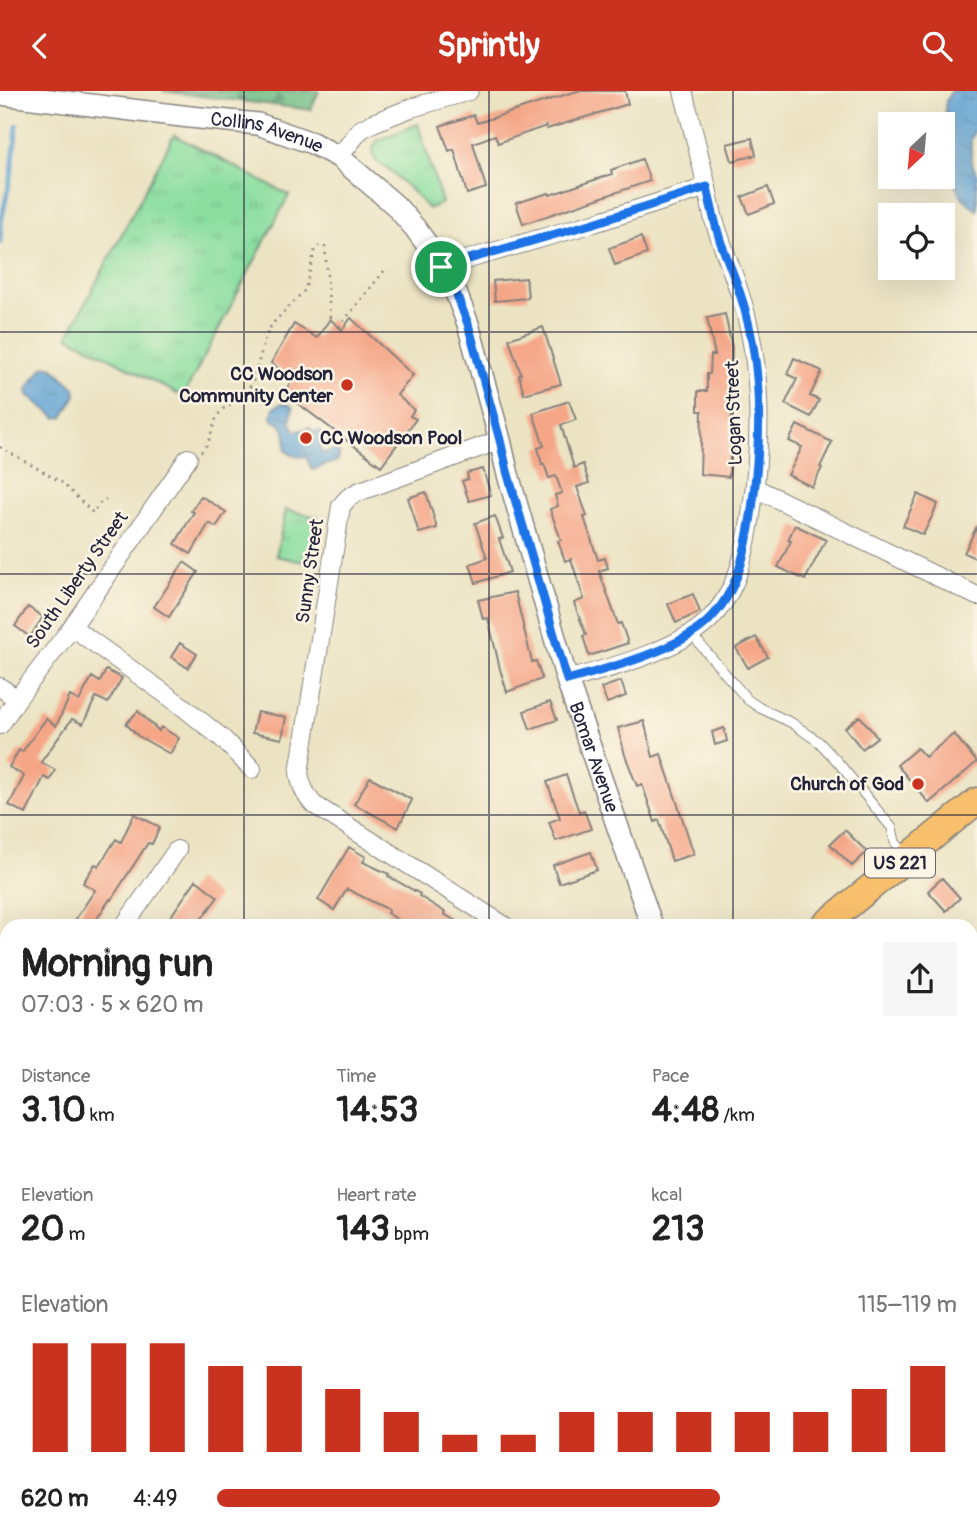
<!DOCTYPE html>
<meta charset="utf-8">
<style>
body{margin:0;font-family:Pangolin,sans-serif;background:#f6f6f6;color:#222;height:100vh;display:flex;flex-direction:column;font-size:26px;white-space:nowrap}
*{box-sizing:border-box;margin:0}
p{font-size:23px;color:#767676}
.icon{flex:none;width:38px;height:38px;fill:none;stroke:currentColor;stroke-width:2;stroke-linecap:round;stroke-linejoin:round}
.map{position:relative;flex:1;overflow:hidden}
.drawer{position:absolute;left:0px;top:828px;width:978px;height:621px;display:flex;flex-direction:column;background:#fff;border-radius:21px 21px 0 0;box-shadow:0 7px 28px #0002}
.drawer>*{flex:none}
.needle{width:46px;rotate:206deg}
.buttons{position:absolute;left:878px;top:21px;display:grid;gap:14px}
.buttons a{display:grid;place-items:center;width:77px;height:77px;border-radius:0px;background:#fff;box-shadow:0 7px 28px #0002;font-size:35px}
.pin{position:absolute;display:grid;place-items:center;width:60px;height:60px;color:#fff;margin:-30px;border:4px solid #fff;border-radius:50%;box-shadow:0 2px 7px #0007}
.round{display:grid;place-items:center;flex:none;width:74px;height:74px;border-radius:0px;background:#f6f6f6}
.overview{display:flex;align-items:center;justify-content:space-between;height:119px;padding:0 21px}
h1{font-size:38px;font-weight:700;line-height:52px}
.metrics{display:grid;grid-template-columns:repeat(3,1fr);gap:10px;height:119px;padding:7px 21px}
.metrics div{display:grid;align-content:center}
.metrics b{font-size:35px;font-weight:700}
.metrics small{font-size:19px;font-weight:400}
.metrics p{font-size:19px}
.chart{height:196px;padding:14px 21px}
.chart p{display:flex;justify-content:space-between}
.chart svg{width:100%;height:126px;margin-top:7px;stroke:#c8321e;stroke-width:6}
ul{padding:0 21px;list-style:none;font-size:23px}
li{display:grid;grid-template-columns:112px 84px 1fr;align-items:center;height:52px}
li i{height:18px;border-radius:9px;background:#c8321e}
header{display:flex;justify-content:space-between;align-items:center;height:91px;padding:0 21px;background:#c8321e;color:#fff;font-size:32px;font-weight:700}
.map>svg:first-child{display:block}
.forest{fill:url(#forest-firs);stroke:#497060;stroke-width:2}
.park{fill:url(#park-tufts);stroke:#56806e;stroke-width:2}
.water{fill:url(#water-ripples);stroke:#406287;stroke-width:2}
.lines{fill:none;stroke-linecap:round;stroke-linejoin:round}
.stream{stroke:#5ea2d3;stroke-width:4.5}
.building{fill:#f5a687}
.service-casing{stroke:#86827e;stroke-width:11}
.minor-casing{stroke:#86827e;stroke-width:20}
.tertiary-casing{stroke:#86827e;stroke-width:24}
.primary-casing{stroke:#86827e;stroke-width:29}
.path{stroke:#86827e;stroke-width:2.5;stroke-dasharray:2 5;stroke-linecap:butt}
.service{stroke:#fff;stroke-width:9}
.minor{stroke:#fff;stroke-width:18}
.tertiary{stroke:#fff;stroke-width:21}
.primary{stroke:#f8bf6c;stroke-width:26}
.route-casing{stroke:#fff;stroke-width:14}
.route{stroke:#1a73e8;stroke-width:9}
.grid{fill:none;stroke:#22223b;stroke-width:2;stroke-opacity:0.55}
.poi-dot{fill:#c8321e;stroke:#fcf5e5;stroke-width:2.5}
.labels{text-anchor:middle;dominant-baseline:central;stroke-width:5;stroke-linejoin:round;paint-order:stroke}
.shield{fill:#fcf5e5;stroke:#63616e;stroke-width:2}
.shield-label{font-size:18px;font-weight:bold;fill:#22223b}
.street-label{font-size:19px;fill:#22223b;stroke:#fcf5e5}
.poi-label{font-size:19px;font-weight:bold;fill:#22223b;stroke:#fcf5e5;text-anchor:end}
</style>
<header><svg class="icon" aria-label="back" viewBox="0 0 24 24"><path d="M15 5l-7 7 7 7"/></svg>Sprintly<svg class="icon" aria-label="search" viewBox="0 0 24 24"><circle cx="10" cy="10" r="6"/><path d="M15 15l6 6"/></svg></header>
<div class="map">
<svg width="977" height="1448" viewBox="0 0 977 1448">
<defs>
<pattern id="forest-firs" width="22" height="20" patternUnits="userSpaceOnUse" patternTransform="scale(1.75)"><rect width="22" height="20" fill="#70bd86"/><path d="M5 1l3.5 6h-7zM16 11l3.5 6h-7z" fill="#5c996f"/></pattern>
<pattern id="park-tufts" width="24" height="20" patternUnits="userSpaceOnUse" patternTransform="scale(1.75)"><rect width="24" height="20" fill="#8bdea0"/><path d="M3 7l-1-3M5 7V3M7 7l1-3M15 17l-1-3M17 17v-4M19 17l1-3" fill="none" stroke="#78be8b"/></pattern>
<pattern id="water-ripples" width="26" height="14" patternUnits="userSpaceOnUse" patternTransform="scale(1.75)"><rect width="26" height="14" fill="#5ea2d3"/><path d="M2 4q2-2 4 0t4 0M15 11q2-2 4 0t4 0" fill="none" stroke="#4d84ac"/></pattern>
</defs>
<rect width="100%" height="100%" fill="#fcf5e5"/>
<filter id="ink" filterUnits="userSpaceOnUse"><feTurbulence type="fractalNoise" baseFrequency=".0143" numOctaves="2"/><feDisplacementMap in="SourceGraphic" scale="14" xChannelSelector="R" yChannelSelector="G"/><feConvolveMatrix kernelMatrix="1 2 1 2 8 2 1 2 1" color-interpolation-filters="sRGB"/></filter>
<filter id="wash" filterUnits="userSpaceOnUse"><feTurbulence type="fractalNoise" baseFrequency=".00686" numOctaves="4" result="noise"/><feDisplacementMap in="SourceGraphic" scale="28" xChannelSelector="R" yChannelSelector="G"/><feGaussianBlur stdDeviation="1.57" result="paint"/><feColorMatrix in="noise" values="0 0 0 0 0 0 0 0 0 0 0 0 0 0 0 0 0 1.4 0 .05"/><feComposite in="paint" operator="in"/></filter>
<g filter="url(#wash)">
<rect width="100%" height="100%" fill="#ebe3c2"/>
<path class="forest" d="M162 0H319L311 19Z"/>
<path class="park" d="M418 33 442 112 428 118 416 104 386 76 377 71 373 65V57L378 49Z
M174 44 289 104 183 306 68 245Z
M286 419 318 426 308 472 276 465Z
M971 1204 977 1206V1448H842L839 1442H971Z"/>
<path class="water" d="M951 0H977V35L971 47V70L977 85V119L962 106 947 79 943 37 946 10Z
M51 275 75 297 76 304 63 326 57 327 28 304 27 298 43 276Z
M282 312 288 313 293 317 290 330 295 340H299L310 336 312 341 320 340 324 344 325 349 320 357 321 361 325 362 334 359 339 362V366L337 370 312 379 306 365C299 367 291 365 286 359 286 345 288 335 273 329L272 323 274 317Z"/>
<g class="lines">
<path class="stream" d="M0 152 1 131 12 80 17 34"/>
</g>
<g id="blocks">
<path class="building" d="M577 0H625L628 13 547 38 546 35 498 52 495 44 473 52 486 97 467 103 454 58 449 60 440 35 474 24 477 32Z
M752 47 756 64 732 70 727 53Z
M642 68 650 90 523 133 516 112 549 102 550 104 612 83 611 79Z
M768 96 774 113 749 123 742 106Z
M641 146 647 163 615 174 609 157Z
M526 187 528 207 495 210 493 190Z
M725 223 732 256 731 300H736V320H732L729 386 700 383 702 320H698V300H707V283H710L711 264H715L707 227Z
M351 227 413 284 397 304 414 319 410 325 416 328 381 375 284 302 293 287 271 272 294 233 317 247 330 228 342 239Z
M543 236 561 293 524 303 519 284 521 283 509 248Z
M794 267 822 280 810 305 819 309 811 326 785 313 797 288 787 283Z
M569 310 576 329 561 334 574 377 583 373 589 392 577 396 587 425 584 426 598 469 605 467 608 477 599 480 618 533 621 532 628 552 589 565 583 545 586 544 574 512 584 508 571 468 565 470 558 450 561 449 550 418 558 415 555 404 562 402 556 385 549 387 544 373 542 374 538 357 544 355 533 322Z
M797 334 832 351 820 376 822 377 812 396 788 384 802 356 789 350Z
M483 378 491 404 469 410 462 390 468 388 467 382Z
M426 401 437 437 419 442 408 407Z
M918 403 938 413 923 444 903 435Z
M201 405 226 421 216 436 209 432 191 463 175 453 194 421 191 420Z
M495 425 503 447 499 448 510 481 476 492 470 473 487 467 475 432Z
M795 434 826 449 805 489 778 476 791 450 788 449Z
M977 435V468L964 462Z
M184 471 198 481 169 526 154 516Z
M515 501 532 571 536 570 542 588 507 601 500 578 488 527 483 528 478 509Z
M693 503 700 521 676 532 668 513Z
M28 516 43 526 30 546 15 535Z
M756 546 768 566 748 577 736 557Z
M180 552 197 563 188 577 171 566Z
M106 579 122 587 108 612 96 606 83 633 72 628 41 671 55 679 50 689 44 686 26 723 9 714 24 685 9 676 19 659 22 661 46 628 56 635 70 605 79 610 92 586 100 591Z
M621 590 626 605 607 612 601 597Z
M550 611 557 629 530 638 524 620Z
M138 620 159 640 161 636 179 647 170 663 138 645 126 633Z
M257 621 286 626 282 648 252 642Z
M860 625 877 646 862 658 845 637Z
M644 630 653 666 661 663 694 763 672 770 659 729 655 731 642 693 637 695 625 664 618 637Z
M724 637 727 650 715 654 712 641Z
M954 643 977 671 929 712 897 674 917 657 925 666Z
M566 684 579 721 584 719 591 738 556 750 549 731 560 727 547 691Z
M370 686 412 709 398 737 354 713Z
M134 723 160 736 152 753 148 752 111 809 110 808 92 835H71L95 799 83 792 95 773 99 775 116 748 121 751Z
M845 739 867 761 852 775 830 753Z
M349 756 366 766 363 771 389 783 388 785 420 803 419 805 445 821 444 823 465 835H409L387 822 389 819 347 798 334 819 318 809Z
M591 761 597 779 559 792 553 774Z
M942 787 960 807 946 820 928 800Z
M196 789 218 806 196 835H164Z"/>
</g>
</g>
<g filter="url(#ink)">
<use href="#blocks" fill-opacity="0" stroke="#86827e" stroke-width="2"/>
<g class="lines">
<defs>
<path id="service" d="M691 543 748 609 760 617 792 632 819 651 837 670 892 737 895 751 906 764
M97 1442 101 1448"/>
<path id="minor" d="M339 66 360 39 373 32 411 17 469 0
M441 176 594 132 707 96
M500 349 358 401 349 406 341 415 299 682C301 695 305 703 313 713L505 835
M755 397 977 505
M72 536 182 615 223 648 252 678
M567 589C607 578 678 559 708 530 737 502 745 463 751 424 761 358 763 290 746 224 738 192 724 161 714 129 711 117 709 105 706 93 699 62 691 31 683 0
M0 596 17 608
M0 634 17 608 72 536 188 367
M124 835 177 759
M0 987 7 991
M971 1012 977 1007
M0 1425 7 1435
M429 1442 434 1448
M710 1442 714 1448"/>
<g id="tertiary">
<path id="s1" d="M0 3 190 26 258 33 312 52 339 66 395 114 415 137 431 159 456 202 468 233 500 349 507 380 567 589 652 835"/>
<path d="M971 1092 977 1094"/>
</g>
<path id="primary" d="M823 835 977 710
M187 1448 194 1442"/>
</defs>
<use href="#service" class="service-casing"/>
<use href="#minor" class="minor-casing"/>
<use href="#tertiary" class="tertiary-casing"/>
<use href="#primary" class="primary-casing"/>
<path class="path" d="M325 155 330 228
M339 236 384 180
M0 356 61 391 93 422 100 412 106 408
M201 361 208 352 217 325 223 318 238 310 247 301 253 290 266 245 272 233 305 199 315 159 319 155"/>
<use href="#service" class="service"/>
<use href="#minor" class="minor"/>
<use href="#tertiary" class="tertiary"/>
<use href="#primary" class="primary"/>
</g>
</g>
<g class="lines" filter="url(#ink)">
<defs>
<path id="route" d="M707 96C711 115 715 134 721 152 730 176 740 198 746 223 763 286 761 354 752 418 746 459 739 500 708 530 679 559 607 578 567 589L507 380 500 349 468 233 456 202 441 176 594 132Z"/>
</defs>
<use href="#route" class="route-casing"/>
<use href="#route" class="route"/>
</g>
<path class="grid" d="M244 0V835M489 0V835M733 0V835M0 241H977M0 483H977M0 724H977M0 965H7M971 965H977M0 1207H7M971 1207H977M244 1442V1448M489 1442V1448M733 1442V1448"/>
<g class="poi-dot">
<circle cx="347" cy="294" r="7"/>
<circle cx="306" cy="347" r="7"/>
<circle cx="918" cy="693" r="7"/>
</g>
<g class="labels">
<rect class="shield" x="865" y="757.5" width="70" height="29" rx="5"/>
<g class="shield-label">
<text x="900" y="772">US 221</text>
</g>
<g class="street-label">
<text stroke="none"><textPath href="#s1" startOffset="270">Collins Avenue</textPath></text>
<text transform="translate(734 322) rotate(-92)">Logan Street</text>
<text transform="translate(310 480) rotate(-82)">Sunny Street</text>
<text transform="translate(77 489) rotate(-55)">South Liberty Street</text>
<text stroke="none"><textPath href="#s1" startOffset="1013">Bomar Avenue</textPath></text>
</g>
<g class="poi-label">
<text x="333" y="283">CC Woodson<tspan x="333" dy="22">Community Center</tspan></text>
<text x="320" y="347" text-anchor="start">CC Woodson Pool</text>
<text x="904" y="693">Church of God</text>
</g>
</g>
</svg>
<div class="buttons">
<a><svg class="needle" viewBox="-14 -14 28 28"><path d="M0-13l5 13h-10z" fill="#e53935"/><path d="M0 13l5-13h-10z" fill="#767676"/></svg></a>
<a><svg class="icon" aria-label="locate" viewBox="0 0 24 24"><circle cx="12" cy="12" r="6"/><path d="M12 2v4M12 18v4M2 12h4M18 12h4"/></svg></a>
</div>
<div class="pin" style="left:441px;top:176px;background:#1e9e55"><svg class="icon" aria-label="arrive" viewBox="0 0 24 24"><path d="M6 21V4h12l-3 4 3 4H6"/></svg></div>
<section class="drawer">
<div class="overview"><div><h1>Morning run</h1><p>07:03 · 5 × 620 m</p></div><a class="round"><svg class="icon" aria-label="share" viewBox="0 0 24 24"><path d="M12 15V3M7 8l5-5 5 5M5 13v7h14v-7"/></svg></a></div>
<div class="metrics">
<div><p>Distance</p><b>3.10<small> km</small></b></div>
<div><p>Time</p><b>14:53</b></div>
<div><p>Pace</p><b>4:48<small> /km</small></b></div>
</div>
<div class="metrics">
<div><p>Elevation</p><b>20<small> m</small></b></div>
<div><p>Heart rate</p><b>143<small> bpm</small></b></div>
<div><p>kcal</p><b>213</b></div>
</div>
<div class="chart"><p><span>Elevation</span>115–119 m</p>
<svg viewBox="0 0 160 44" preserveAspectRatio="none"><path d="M5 44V6M15 44V6M25 44V6M35 44V14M45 44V14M55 44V22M65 44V30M75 44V38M85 44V38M95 44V30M105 44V30M115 44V30M125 44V30M135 44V30M145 44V22M155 44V14"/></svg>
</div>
<ul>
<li><b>620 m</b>4:49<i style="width:68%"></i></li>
</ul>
</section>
</div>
